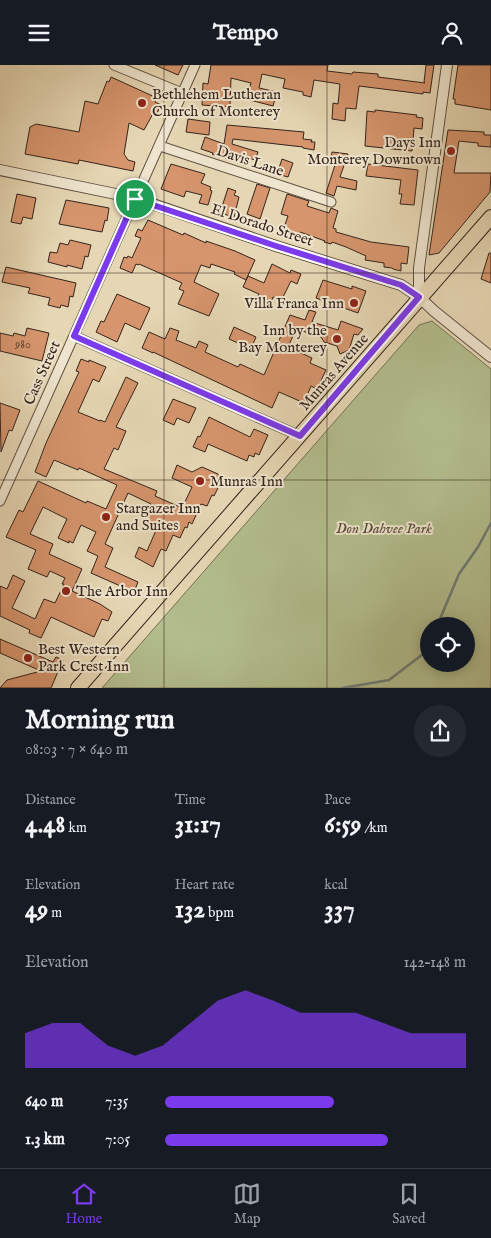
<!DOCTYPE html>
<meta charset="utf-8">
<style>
body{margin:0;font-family:"IM FELL English",serif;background:#242831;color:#f1f3f6;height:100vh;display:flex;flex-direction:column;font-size:19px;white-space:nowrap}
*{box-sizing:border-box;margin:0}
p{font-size:16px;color:#9ea1a6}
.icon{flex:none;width:28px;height:28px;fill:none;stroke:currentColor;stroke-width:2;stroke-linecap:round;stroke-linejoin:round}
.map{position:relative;height:623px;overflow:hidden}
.side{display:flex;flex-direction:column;background:#171b24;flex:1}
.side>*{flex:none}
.buttons{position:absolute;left:420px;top:552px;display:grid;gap:10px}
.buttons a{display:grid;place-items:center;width:55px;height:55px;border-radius:50%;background:#171b24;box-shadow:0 2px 12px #0003;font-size:25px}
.pin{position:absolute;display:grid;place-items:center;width:42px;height:42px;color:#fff;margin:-21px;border:2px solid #fff;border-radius:50%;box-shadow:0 1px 5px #0007}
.round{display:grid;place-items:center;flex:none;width:52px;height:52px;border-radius:26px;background:#242831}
.overview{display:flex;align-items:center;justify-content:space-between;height:85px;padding:0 25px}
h1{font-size:28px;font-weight:700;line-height:38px}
.figures{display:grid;grid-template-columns:repeat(3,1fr);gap:8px;height:85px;padding:5px 25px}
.figures div{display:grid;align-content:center}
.figures b{font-size:25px;font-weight:700}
.figures small{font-size:14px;font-weight:400}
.figures p{font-size:14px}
.chart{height:140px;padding:10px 25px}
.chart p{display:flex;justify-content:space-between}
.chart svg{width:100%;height:90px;margin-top:5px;fill:#7c3aed;opacity:.7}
ul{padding:0 25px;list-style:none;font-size:16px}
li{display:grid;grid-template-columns:80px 60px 1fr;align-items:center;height:38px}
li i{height:12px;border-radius:6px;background:#7c3aed}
header{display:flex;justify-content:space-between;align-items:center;height:65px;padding:0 25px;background:#171b24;font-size:22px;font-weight:700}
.tab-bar{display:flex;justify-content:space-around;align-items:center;height:70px;border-top:1px solid #363941;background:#171b24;font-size:14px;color:#9ea1a6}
.tab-bar a{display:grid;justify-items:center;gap:2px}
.tab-bar .current{color:#7c3aed}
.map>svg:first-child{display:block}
.green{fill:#b3be8e;stroke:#747055;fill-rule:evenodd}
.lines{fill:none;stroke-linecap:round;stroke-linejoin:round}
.stream{stroke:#6f7c77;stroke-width:2.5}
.building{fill:#d6956d;stroke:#34231c}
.minor-casing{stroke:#605042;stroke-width:11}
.tertiary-casing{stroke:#605042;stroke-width:12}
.primary-casing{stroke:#34231c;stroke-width:16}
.minor{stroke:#efe5ce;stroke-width:9}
.tertiary{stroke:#efe5ce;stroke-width:10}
.primary{stroke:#e6d7b4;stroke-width:14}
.route-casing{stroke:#fff;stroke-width:10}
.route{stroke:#7c3aed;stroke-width:6}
.grid{fill:none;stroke:#34231c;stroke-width:1;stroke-opacity:0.55}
.poi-dot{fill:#8f2418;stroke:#efe5ce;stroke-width:2}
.labels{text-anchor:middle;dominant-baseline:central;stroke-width:4;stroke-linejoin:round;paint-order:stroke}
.number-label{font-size:12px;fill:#5c4030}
.poi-label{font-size:15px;fill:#34231c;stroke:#efe5ce;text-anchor:start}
.street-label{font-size:15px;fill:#34231c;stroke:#efe5ce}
.park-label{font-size:15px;font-style:italic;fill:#544a38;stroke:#efe5ce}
</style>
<header><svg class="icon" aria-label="menu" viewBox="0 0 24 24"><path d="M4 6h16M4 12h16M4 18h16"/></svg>Tempo<svg class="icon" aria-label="person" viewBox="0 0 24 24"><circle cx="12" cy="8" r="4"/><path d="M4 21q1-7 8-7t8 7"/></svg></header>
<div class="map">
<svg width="491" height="623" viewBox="0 0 491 623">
<rect width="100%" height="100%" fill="#e6d7b4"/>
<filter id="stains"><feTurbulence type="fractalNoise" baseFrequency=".004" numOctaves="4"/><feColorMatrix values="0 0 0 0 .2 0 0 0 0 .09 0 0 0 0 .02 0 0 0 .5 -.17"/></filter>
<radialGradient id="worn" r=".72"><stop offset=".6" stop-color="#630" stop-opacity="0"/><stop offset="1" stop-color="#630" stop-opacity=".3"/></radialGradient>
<path class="green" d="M432 256 491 304V623H102L419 260ZM429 561H466V599H429Z"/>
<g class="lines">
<path class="stream" d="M437 561 459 509 478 482 491 458
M343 623 389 615 427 586 429 581"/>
</g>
<path class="building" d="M155 0H183L178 10Z
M211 0H328L327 6 352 9 353 7 378 9V12L425 18 424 17 426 0H434L430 28 423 27V29L359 21 356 44 346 43 345 56 332 54 333 38 338 39 340 19 314 15 311 32 303 30V27L283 23 285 14 262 9 259 23 277 27 273 41 246 34 251 18 231 13 230 42 202 40 203 18 208 19Z
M458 0H491V45L455 39V34H453Z
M111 12 157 33 155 37 161 40 157 48 154 47 144 65 129 58 124 89 128 95 135 97 133 106 79 95 78 99 25 89 30 62 36 59 79 67 85 36 98 39 107 16 109 17Z
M375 45 417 50 416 52 423 53 422 64 414 63 412 86 365 81 367 46 375 47Z
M188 54 210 57 209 70 186 67Z
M227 60 304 67 303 74 312 75 311 77H315L314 85 303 83V82L233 74 232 79 258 87 255 95 249 93 246 101 236 97V96L212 89 213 88 201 84 205 72 224 79Z
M448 65 484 67V70H491V82L478 81V78L459 76 454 108H491L490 127 439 188 429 190Z
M332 87 348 89 340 112 357 116 356 125 337 121 334 131 326 128 335 100 331 95Z
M282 94 293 98 288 112 277 109Z
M171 99 205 109 201 118 211 122 210 125 212 126 208 140 199 138 202 130 186 126 184 132 161 124Z
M368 99 418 105 414 140 400 139 402 129H399L401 115 366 111Z
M257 119 270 123 260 154 247 149Z
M228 123 236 126 234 130 239 132 234 152 220 148Z
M17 129 36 133 32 154 23 152 21 159 11 157Z
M287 129 309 136 307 141 329 148 331 143 338 146 333 163 336 164V167L371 177 409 182 407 199 401 198V206L393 204 392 203 384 202V198L365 195 366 191 346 182 332 177 331 179 324 177 325 176 300 167 298 173 282 168 288 151 281 149Z
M66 135 109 143 107 156 105 155 102 167 59 159Z
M148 155 183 170 184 168 206 178V176L235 186 255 195 246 215 234 209 235 207 211 199 210 203 201 200 194 217 219 229 209 251 178 239 184 226 179 224 182 218 139 199 138 200 136 199 132 208 120 203 124 192 127 193 128 191 132 193 141 173 135 171 138 164 142 166Z
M70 175 91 180 88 192 85 191 82 204 67 200V202L48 197 50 187 57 188 60 178 68 180Z
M489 188H491V218L481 214Z
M272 199 290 208 291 205 301 209 297 219 291 216 281 236 273 232 271 237 258 231 259 229 243 222 248 211 264 218Z
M6 202 76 218 73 232 70 231 68 242 61 240 60 243 48 240 50 233 28 228 30 223 2 217Z
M323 215 352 224V221L366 226 358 248 316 233Z
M117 229 150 243 140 265 125 258 117 277 96 267 101 256 104 257Z
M309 245 316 247 312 257 338 265 341 256 363 264 358 270 354 269 349 285 340 289 337 281 324 277 321 272 296 264 288 282 312 293 310 298 326 305 317 324 311 321 304 338 279 327 272 343 153 287V288L142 283 149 267 165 274 170 263 179 266 176 275 196 283 199 276 208 280 205 287 238 302 240 299 264 310 290 250 305 255Z
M234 262 256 272 251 284 229 274Z
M27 263 49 268 42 296 0 286V268L13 271 14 268 25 271Z
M81 294 89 297V295L106 302 99 317 93 314 78 347 100 356V355L105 357 126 312 138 318 116 362 126 366 118 385 114 383 104 404 157 426 155 431 182 443 192 422 172 413 177 400 192 407 202 402 218 409 221 417 214 431 212 430 207 441 201 439 192 459 189 457 187 463 185 462 180 473 173 470 166 486 161 484 153 502 135 492 139 482 147 486 157 463 143 457 151 439 128 428 105 479 113 483 105 502 138 517 134 527 91 508 98 491 87 486 96 467 81 460 73 478 69 476V478L58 473 67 454 43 442 30 469 53 479 49 489 82 504 72 526 100 539 112 547 108 556 102 554 94 572 51 552 41 573 29 568 30 565 0 551V521L7 524 13 510 25 516 12 543 35 554 44 534 55 538 64 519H62L65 513 50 506 47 512 28 504 36 485 6 472 19 445 23 447 38 416 86 438 87 436 106 444 117 420 79 403 78 405 54 395 46 412 35 407 46 378 79 307 76 306Z
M173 334 196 343 189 358 177 353 174 360 163 355Z
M0 338 20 345 12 366 9 365 1 387Z
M209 352 250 372 254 364 268 370 259 390 255 388 254 392 249 390 247 396 208 379 205 387 193 382 198 371 200 372Z
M0 574 53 597 56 592 63 595 51 623H0L7 615 41 606 0 588Z"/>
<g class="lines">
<defs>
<path id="minor" d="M114 0 182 28
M160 81 331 137
M74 271 300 371
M0 436 195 0"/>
<path id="tertiary" d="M0 105 135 133 276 181 401 220 419 232 434 246 491 292
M419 232V203L447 0"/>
<path id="primary" d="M78 623 491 152"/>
</defs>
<use href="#minor" class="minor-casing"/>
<use href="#tertiary" class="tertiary-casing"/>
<use href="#primary" class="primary-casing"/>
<use href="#minor" class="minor"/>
<use href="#tertiary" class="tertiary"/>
<use href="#primary" class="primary"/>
</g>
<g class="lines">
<defs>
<path id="route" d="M135 134 276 181 401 220 419 232 300 371 74 271Z"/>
</defs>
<use href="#route" class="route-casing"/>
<use href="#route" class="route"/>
</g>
<path class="grid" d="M164 0V623M327 0V623M0 208H491M0 415H491"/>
<g class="poi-dot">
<circle cx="142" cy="38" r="5"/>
<circle cx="451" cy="86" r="5"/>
<circle cx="354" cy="238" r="5"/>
<circle cx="337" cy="274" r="5"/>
<circle cx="200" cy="416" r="5"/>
<circle cx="106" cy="452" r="5"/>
<circle cx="66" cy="526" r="5"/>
<circle cx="28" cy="593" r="5"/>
</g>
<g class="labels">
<g class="number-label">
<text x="23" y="279">980</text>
</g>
<g class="poi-label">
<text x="152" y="29">Bethlehem Lutheran<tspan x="152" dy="17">Church of Monterey</tspan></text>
<text x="441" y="77" text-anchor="end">Days Inn<tspan x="441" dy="17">Monterey Downtown</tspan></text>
<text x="344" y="238" text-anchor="end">Villa Franca Inn</text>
<text x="327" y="265" text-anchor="end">Inn by the<tspan x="327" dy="17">Bay Monterey</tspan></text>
<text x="210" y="416">Munras Inn</text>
<text x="116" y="443">Stargazer Inn<tspan x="116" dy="17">and Suites</tspan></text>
<text x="76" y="526">The Arbor Inn</text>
<text x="38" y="584">Best Western<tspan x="38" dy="17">Park Crest Inn</tspan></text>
</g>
<g class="street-label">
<text transform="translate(250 96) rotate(18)">Davis Lane</text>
<text transform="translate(262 160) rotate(18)">El Dorado Street</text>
<text transform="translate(334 307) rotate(-49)">Munras Avenue</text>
<text transform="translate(42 308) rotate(-66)">Cass Street</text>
</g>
<g class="park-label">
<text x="384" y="463">Don Dahvee Park</text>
</g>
</g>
<rect width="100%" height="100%" filter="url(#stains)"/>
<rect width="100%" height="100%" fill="url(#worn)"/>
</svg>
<div class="buttons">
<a><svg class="icon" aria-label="locate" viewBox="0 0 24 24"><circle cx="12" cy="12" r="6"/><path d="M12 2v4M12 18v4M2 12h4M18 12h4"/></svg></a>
</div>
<div class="pin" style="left:135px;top:134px;background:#1e9e55"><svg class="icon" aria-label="arrive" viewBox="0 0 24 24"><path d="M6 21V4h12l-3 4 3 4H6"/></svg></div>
</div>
<section class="side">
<div class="overview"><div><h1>Morning run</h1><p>08:03 · 7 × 640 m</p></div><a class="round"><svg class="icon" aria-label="share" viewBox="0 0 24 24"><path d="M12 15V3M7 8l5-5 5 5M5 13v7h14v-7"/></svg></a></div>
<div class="figures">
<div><p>Distance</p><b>4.48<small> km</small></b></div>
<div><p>Time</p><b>31:17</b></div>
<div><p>Pace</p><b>6:59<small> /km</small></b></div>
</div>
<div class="figures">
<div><p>Elevation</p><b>49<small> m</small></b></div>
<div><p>Heart rate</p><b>132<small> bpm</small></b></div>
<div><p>kcal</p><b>337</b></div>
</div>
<div class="chart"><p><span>Elevation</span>142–148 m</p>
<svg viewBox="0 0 160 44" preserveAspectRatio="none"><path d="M0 44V27L10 22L20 22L30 33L40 38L50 33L60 22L70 11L80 6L90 11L100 17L110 17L120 17L130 22L140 27L150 27L160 27V44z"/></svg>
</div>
<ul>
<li><b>640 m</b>7:35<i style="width:56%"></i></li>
<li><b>1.3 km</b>7:05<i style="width:74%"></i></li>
</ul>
</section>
<nav class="tab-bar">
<a class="current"><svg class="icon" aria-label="home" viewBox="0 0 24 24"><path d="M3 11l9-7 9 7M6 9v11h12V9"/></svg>Home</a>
<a><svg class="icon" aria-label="map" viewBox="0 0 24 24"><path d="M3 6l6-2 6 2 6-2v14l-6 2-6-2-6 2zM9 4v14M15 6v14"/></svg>Map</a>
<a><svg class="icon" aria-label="saved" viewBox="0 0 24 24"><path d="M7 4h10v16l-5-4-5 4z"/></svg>Saved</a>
</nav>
